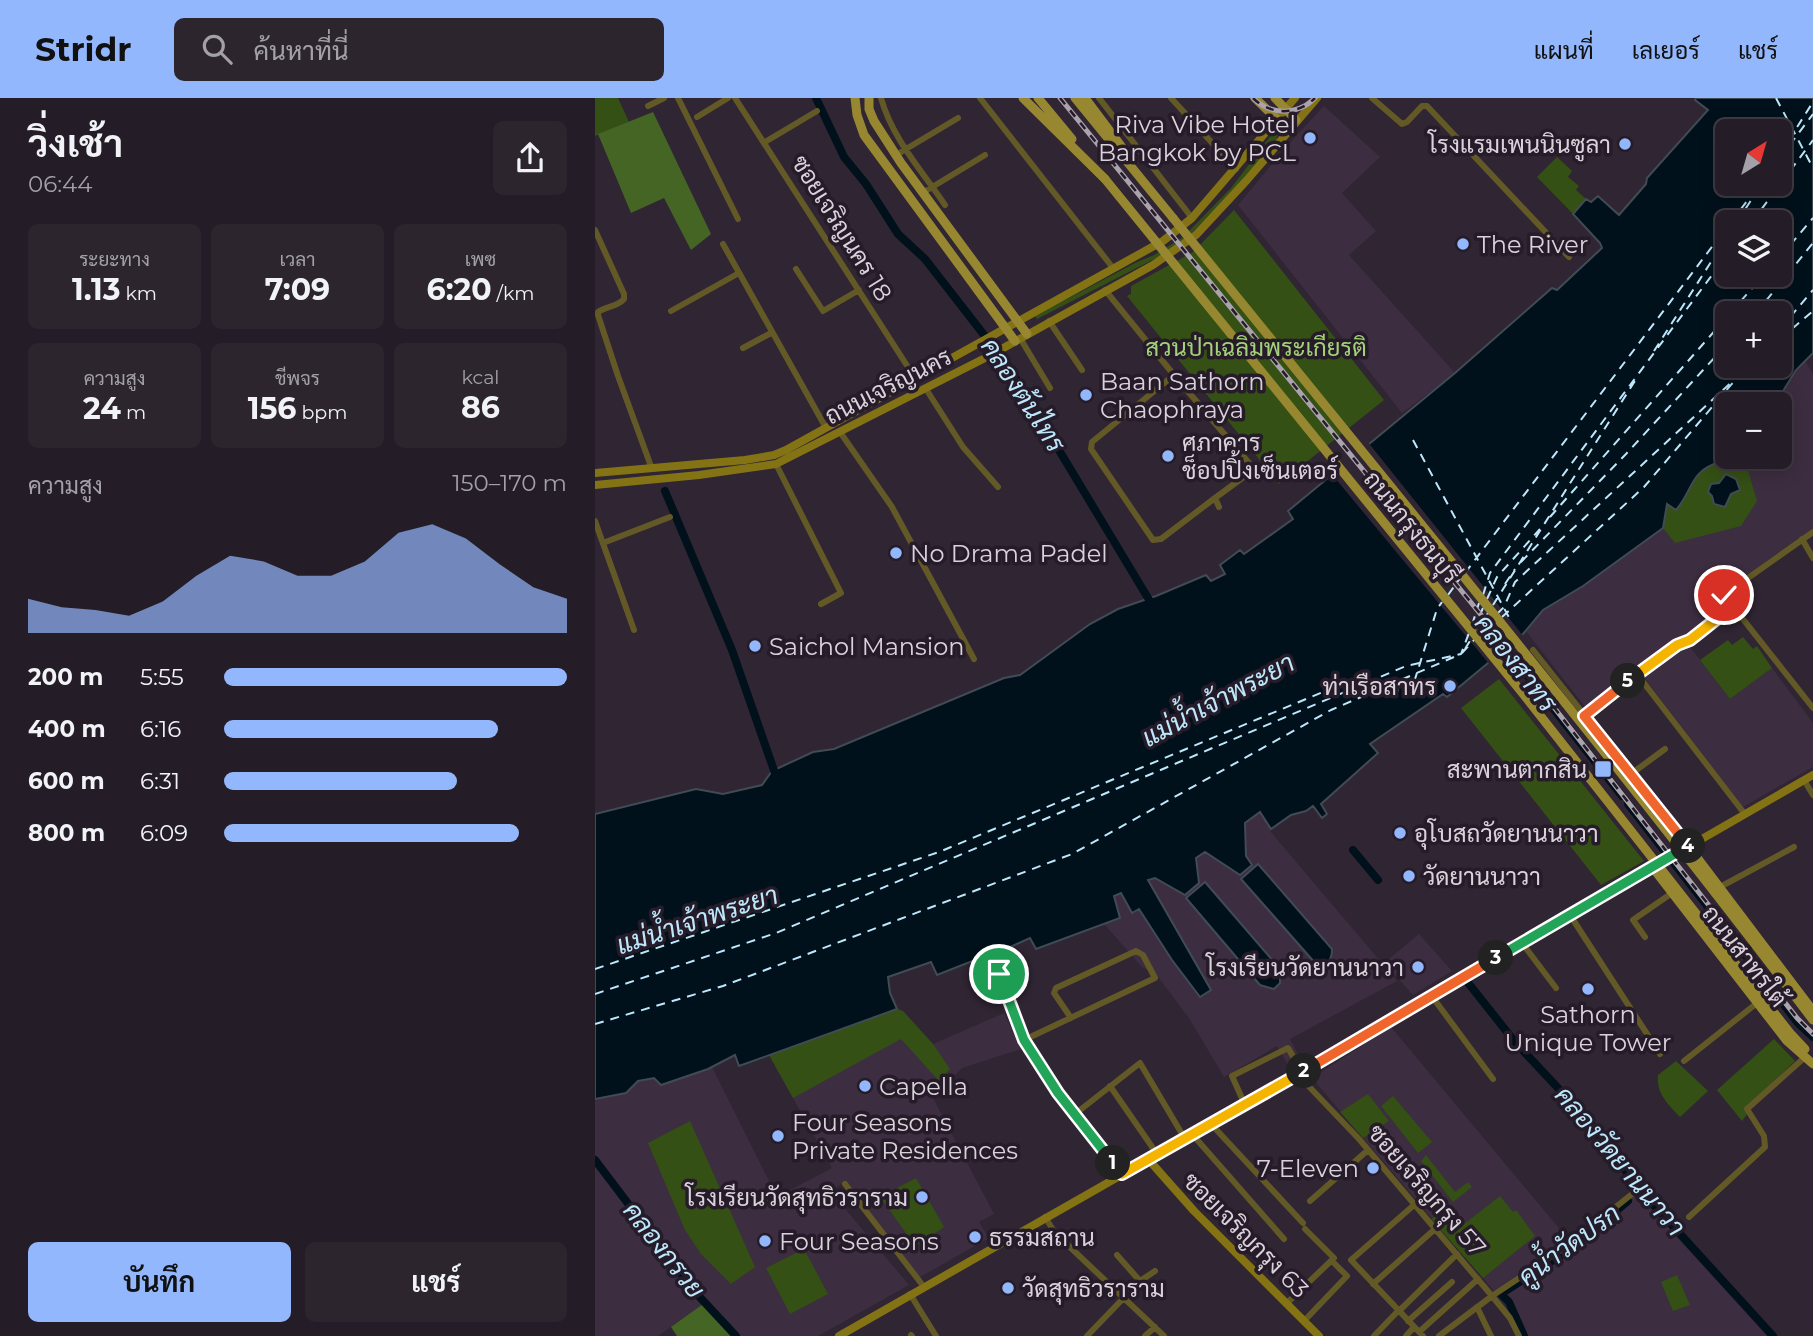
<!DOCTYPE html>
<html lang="th">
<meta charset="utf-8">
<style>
body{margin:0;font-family:Montserrat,Sarabun,sans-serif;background:#2c252e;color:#f1f3f6;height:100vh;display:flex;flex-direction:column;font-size:26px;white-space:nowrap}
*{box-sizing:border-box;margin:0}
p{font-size:23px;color:#a3a1a7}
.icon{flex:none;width:38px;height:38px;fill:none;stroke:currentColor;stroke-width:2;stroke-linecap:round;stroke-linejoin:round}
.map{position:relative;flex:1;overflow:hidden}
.details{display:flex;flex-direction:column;background:#241c26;width:595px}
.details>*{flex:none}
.needle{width:46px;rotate:37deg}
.controls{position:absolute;left:1120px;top:21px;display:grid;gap:14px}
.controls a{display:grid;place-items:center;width:77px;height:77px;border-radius:10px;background:#241c26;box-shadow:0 4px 18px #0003,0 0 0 2px #413a43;font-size:35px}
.pin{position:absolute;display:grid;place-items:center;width:60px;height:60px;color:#fff;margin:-30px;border:4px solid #fff;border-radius:50%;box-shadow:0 2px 7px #0007}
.km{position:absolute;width:35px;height:35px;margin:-18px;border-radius:50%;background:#222;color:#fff;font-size:19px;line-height:35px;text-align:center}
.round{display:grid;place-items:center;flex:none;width:74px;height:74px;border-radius:10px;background:#2c252e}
.headline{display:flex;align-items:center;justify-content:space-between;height:119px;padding:0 28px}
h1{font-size:38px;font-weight:700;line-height:52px}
.figures{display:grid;grid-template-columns:repeat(3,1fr);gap:10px;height:119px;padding:7px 28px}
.figures div{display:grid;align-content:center;border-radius:10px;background:#2c252e;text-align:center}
.figures b{font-size:30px;font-weight:700}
.figures small{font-size:19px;font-weight:400}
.figures p{font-size:19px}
.chart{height:196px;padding:14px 28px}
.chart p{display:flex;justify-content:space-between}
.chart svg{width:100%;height:126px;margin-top:7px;fill:#93b7fd;opacity:.7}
.primary-button{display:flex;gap:14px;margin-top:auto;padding:14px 28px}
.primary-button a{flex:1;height:80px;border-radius:10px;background:#93b7fd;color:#111;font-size:28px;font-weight:700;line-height:80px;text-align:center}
.primary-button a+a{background:#2c252e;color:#f1f3f6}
ul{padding:0 28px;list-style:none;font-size:23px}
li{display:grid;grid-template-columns:112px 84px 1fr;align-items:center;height:52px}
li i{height:18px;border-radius:9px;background:#93b7fd}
header{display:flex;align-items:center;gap:42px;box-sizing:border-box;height:98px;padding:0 35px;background:#93b7fd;color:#111}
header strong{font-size:33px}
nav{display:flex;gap:38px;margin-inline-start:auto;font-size:24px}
.search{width:490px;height:63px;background:#2c252e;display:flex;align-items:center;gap:18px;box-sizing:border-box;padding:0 24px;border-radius:10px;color:#a3a1a7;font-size:26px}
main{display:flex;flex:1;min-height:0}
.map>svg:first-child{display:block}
.built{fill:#3d2d40}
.green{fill:#345014}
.forest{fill:#456525}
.water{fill:#00111b;stroke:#414b55;stroke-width:2;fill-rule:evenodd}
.pier{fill:#302533}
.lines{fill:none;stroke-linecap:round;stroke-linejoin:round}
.canal{stroke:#00111b;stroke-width:8}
.ferry{stroke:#bde8fb;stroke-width:2;stroke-dasharray:9 7;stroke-linecap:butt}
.street{stroke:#635926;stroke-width:6}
.secondary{stroke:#837315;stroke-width:8}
.primary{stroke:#978730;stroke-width:9}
.rail-casing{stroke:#aaa2ac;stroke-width:5}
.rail{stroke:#261b29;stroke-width:2.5;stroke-dasharray:8;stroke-linecap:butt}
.primary-bridge{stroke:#978730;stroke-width:9}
.split-1-casing{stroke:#fff;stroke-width:14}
.split-2-casing{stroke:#fff;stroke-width:14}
.split-3-casing{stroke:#fff;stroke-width:14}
.split-4-casing{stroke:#fff;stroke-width:14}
.split-5-casing{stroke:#fff;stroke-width:14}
.split-6-casing{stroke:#fff;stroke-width:14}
.split-1{stroke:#22a559;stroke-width:9}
.split-2{stroke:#f5b400;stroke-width:9}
.split-3{stroke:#f0652b;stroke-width:9}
.split-4{stroke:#22a559;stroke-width:9}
.split-5{stroke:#f0652b;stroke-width:9}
.split-6{stroke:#f5b400;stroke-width:9}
.poi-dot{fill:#93b7fd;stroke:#261b29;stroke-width:2.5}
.labels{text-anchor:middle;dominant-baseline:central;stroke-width:7;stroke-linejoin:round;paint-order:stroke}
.poi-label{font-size:24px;fill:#dad2db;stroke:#261b29;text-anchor:start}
.street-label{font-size:24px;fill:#dad2db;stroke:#261b29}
.park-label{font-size:24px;fill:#a2d177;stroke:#261b29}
.water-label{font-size:26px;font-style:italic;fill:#bde8fb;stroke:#261b29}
</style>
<header>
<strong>Stridr</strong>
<div class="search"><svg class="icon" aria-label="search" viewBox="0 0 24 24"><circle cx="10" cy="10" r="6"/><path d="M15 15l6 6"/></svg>ค้นหาที่นี่</div>
<nav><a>แผนที่</a><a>เลเยอร์</a><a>แชร์</a></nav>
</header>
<main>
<section class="details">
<div class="headline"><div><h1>วิ่งเช้า</h1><p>06:44</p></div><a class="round"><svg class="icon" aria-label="share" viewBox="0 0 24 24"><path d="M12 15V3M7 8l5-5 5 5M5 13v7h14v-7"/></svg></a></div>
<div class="figures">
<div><p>ระยะทาง</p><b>1.13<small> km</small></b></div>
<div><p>เวลา</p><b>7:09</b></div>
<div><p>เพซ</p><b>6:20<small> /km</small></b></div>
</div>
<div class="figures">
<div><p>ความสูง</p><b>24<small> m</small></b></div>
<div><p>ชีพจร</p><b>156<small> bpm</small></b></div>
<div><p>kcal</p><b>86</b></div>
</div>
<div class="chart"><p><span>ความสูง</span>150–170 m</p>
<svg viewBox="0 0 160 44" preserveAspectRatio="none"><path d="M0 44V32L10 35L20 36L30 38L40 33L50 24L60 17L70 19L80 24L90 24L100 19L110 9L120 6L130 11L140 20L150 28L160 32V44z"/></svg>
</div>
<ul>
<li><b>200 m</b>5:55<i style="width:100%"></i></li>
<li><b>400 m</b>6:16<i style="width:80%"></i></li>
<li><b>600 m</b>6:31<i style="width:68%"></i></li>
<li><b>800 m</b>6:09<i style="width:86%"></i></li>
</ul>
<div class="primary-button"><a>บันทึก</a><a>แชร์</a></div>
</section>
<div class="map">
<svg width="1218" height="1238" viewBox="0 0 1218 1238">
<rect width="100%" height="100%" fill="#302533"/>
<path class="built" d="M729 8 785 59 747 95 781 133 754 157 860 275 807 315 643 107 699 40Z
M1210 263 1218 276V430L1123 498 1131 510 1090 540 1079 542 991 610 930 532 948 512 1132 346V359H1185V306H1180L1201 272Z
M1092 545 1135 601 1177 570 1218 625V669L1148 709 1048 578 1049 575 1082 550 1084 551Z
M666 713 676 731 675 733 802 883 695 941 706 962 700 966 694 969 682 948 629 979 594 920 561 876 547 869 509 826 525 820 519 797 526 795 537 814 544 811 563 840 580 830 553 782 611 754 651 758 650 725Z
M824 836 857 873 818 897 789 865Z
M302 911 308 913 338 946 409 915 426 951 367 970 338 1000 399 1116 384 1124 394 1140 325 1179 250 1083 236 1094 314 1187 223 1238H143L100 1193 0 1060V1001L31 995 43 983 59 980 66 987 117 969 182 1099 237 1070 174 957Z
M796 929 973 1141 899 1193 717 980Z
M0 1068 72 1164 108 1206 63 1238H0Z
M1042 1095 1172 1238H930L907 1193 980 1146Z"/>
<path class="green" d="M0 0H23L34 24 0 38Z
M681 35 683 37 682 40 655 74 597 135 565 158 442 221 440 218 540 165 559 157 588 139 636 90 677 36Z
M962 59 977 73 973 79 984 88 981 92 991 101 978 116 942 79Z
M639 112 789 302 684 386 532 198 536 196V188L598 154Z
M1132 346V359H1149L1162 403 1146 428 1080 445 1068 430 1072 405 1081 412C1090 401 1092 394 1098 383 1100 378 1127 349 1132 346Z
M1148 539 1158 551 1162 548 1177 570 1135 601 1105 562 1133 542 1137 547Z
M904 581 1049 763 1006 787 866 610Z
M302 911 308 913 338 946 355 971 344 983 306 941 198 1000 174 957Z
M1179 941 1200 963 1151 1010 1153 1015 1147 1023 1122 992Z
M1081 963 1113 993 1085 1019C1073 1006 1061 996 1063 977Z
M773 996 794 1023 768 1040 745 1014Z
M798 998 837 1044 823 1055 786 1008Z
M95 1023 160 1169 136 1186 106 1156 90 1132 53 1045Z
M831 1057 860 1094 873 1084 877 1089 858 1104 826 1063Z
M321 1080 349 1129 321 1149 285 1099Z
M905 1098 918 1114 921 1112 940 1138 888 1180 836 1121 852 1109 868 1127Z
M209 1151 233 1196 195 1216 171 1170Z
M1082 1177 1095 1207 1078 1213 1066 1184Z"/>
<path class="forest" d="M58 14 116 136 96 152 69 100 36 115 3 36Z
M108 1206 139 1238H82L76 1229Z"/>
<path class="water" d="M1101 0H1218V255L1201 272 1180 306H1132V346L1125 350 1124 364C1094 374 1099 391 1081 412L1072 406 1068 430 988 488 948 512 928 536 852 599 848 596 775 646 783 655 726 706 732 716 727 720 718 708 711 713 696 717 676 731 665 714 650 725 651 758 657 767 645 777 610 754 601 760 604 785 590 797 560 780 553 782 616 892 605 899 577 862 544 811 537 815 526 795 519 798 525 820 441 851 435 840 413 850 417 859 395 868 390 858 342 877 336 864 293 879 295 895 302 911 144 968 140 957 113 971 66 987 59 980 43 983 31 995 0 1001V716L101 691 128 696 167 687 177 673 218 654 239 651 409 580 425 577 495 526 523 511 561 498 611 477 616 483 630 476 625 467 645 452 649 456 698 421 693 413 860 275 957 190 962 192 1007 150 1005 145 978 116 991 101 996 104 1003 98 1024 117 1051 86 1052 80 1113 12 1100 2ZM1132 33H1185V86H1132ZM1132 124H1185V177H1132ZM1132 215H1185V268H1132Z
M1131 376 1141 381 1145 392 1136 396 1130 409 1119 406 1117 398 1113 394 1116 386 1124 385Z
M663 766 737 851C737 862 733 868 721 866L646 781Z
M610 784 685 871V885L679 891 665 887 591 800Z"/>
<path class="pier" d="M772 343 929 539 895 567 735 374Z"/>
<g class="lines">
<path class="canal" d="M221 0 249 59 271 86 303 136 330 161 414 269 559 510
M70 393 137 552 182 681
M906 544 1027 698
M1033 706 1203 925 1218 939
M758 752 783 782
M874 886 920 944 991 1020 1045 1092 1178 1238
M0 1062 100 1194 141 1238
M929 1238 914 1204 906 1196 977 1150 1033 1103"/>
<path class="ferry" d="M1181 0 1218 70
M1185 56 1218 4
M1185 60 1218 16
M1136 124 1165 86
M1142 124 1164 90
M1157 124 1218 42
M1185 159 1218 120
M1135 215 1169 177
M1161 215 1218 145
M1185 231 1218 192
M1185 241 1218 213
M1059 253 1132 139
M818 342 917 525
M955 419 1132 219
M926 464 1031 356 1132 246
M870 475 1132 129
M910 486 920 471
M853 497 866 479
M888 497 895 475 1132 157
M892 501 902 479 945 431
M898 507 1043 278
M902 516 909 509 920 484 1154 268
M907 519 1049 389 1141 281
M877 527 884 505
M879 530 888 510
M881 534 893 515
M884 537 899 520
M887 538 901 525
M870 551 878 538
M867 555 880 541
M0 871 344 754 747 586 816 594 842 511 847 504
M0 896 181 835 811 568 866 556 874 535
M0 926 128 888 477 756 736 612 859 559"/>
<path class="street" d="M83 0 143 121
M140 0 320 280
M286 0C297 40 327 73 350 107
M385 0 518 170
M504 0 597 120
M576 0 641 71
M777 0 807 26 812 24 827 8H832L974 159
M53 8 69 0
M102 19 133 0
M170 44 222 13
M301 57 363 20
M329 94 390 57
M0 132 29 196V201C22 209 12 208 3 214V217L23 278 57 371
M128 146 231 330
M201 171 228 213 264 192
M510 192 579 277 497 344 496 351 558 442 566 441 620 400
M76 213 144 175
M454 223 487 272
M425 240 455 290
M148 250 176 235
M579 277 654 365 655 371 654 375 620 400 624 409
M331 291 368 349 403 389
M245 334 297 409 379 561
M181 366 246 495 226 506
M0 423 39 532
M1218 434 1129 497 1218 610
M1207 441 1218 460
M8 445 75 419
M938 552 1094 749
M1042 576 1149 715
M989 618 1042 576 1082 547 1095 542 1138 508
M1036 676 1070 651
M1209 682 1218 697
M1125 789 1199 749
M975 817 1065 956
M1050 839 1038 822 1077 795
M927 845 961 890
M401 871 429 942 463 995 526 1076
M836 897 898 981
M429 942 560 880 548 857 541 853 461 890 459 895 476 920
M1089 963 1162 905
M703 977 764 1041 897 1198 915 1220 924 1238
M515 988 562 1056
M650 1007 637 978 693 950 707 974
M480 1016 545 965 590 1041
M616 1026 708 1125
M597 1036 689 1141
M250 1086 329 1189
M715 1103 773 1052
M819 1107 756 1162 828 1238
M450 1119 460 1135 569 1238
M1094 1119 1170 1049 1169 1038 1152 1011 1209 960
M522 1157 545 1183
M778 1186 840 1131
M315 1196 341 1238
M691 1206 739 1160 710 1131
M882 1209 896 1238
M804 1213 862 1156
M709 1223 752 1178 737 1163
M813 1223 857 1184
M824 1234 883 1181
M316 1237 317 1238
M492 1238 545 1183 560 1173
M550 1238 560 1229
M779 1238 802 1214
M811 1238 819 1229
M844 1238 897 1198 972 1148 1042 1092"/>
<path class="secondary" d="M0 375 150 362 179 357 191 352 568 143 597 120 700 0
M0 387 104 377 181 366 394 258 558 167 601 137 652 82 722 0
M553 1061 599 1113 724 1238
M244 1238 707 974 836 897 1218 677"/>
<path class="primary" d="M260 0 262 17 269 37 420 243
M274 0V11L279 23 306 65 432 236
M428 0 510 81
M443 0 477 41
M480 0 578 120
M490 0 529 52
M660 0 693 32
M680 0 701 22
M1094 749 1218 913
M1058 770 1192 943 1218 966"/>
<defs>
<path id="rail" d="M465 0 900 534 1202 920 1218 936
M658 0C676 18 703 17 720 0"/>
</defs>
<use href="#rail" class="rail-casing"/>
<use href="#rail" class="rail"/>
<path class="primary-bridge" d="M510 81 929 597 1195 935 1210 951
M578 120C793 386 1011 650 1218 922"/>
</g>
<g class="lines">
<defs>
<path id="split-1" d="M404 876 429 942 463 995 518 1065"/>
<path id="split-2" d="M518 1065 527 1076 709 973"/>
<path id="split-3" d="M709 973 901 860"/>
<path id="split-4" d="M901 860 1093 748"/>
<path id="split-5" d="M1033 583 989 618 1093 748"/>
<path id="split-6" d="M1033 583 1082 547 1095 542 1138 508 1129 497"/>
</defs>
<use href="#split-1" class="split-1-casing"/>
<use href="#split-2" class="split-2-casing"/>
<use href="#split-3" class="split-3-casing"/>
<use href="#split-4" class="split-4-casing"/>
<use href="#split-5" class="split-5-casing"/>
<use href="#split-6" class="split-6-casing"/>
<use href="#split-1" class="split-1"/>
<use href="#split-2" class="split-2"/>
<use href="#split-3" class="split-3"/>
<use href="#split-4" class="split-4"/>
<use href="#split-5" class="split-5"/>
<use href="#split-6" class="split-6"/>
</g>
<g class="poi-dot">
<circle cx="715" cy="40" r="7"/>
<circle cx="1030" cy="46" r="7"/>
<circle cx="868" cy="146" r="7"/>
<circle cx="491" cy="297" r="7"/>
<circle cx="573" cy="358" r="7"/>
<circle cx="301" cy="455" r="7"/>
<circle cx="160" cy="548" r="7"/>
<circle cx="855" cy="588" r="7"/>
<rect x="999" y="662" width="18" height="18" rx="3.5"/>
<circle cx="805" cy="735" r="7"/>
<circle cx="814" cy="778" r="7"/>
<circle cx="823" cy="869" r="7"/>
<circle cx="993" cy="891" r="7"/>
<circle cx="270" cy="988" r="7"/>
<circle cx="183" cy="1038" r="7"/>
<circle cx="778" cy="1070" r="7"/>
<circle cx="327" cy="1099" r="7"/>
<circle cx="380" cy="1139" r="7"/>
<circle cx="170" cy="1143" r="7"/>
<circle cx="413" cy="1190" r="7"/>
</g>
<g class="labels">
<g class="poi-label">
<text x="701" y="26" text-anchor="end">Riva Vibe Hotel<tspan x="701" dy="28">Bangkok by PCL</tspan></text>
<text x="1016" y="46" text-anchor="end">โรงแรมเพนนินซูลา</text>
<text x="882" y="146">The River</text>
<text x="505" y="283">Baan Sathorn<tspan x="505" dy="28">Chaophraya</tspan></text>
<text x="587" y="344">ศุภาคาร<tspan x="587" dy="28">ช็อปปิ้งเซ็นเตอร์</tspan></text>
<text x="315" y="455">No Drama Padel</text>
<text x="174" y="548">Saichol Mansion</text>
<text x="841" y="588" text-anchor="end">ท่าเรือสาทร</text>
<text x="992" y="671" text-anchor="end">สะพานตากสิน</text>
<text x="819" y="735">อุโบสถวัดยานนาวา</text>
<text x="828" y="778">วัดยานนาวา</text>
<text x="809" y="869" text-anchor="end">โรงเรียนวัดยานนาวา</text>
<text x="993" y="916" text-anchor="middle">Sathorn<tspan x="993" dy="28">Unique Tower</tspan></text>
<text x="284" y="988">Capella</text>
<text x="197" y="1024">Four Seasons<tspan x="197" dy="28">Private Residences</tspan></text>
<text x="764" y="1070" text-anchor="end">7-Eleven</text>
<text x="313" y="1099" text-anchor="end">โรงเรียนวัดสุทธิวราราม</text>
<text x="394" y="1139">ธรรมสถาน</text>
<text x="184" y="1143">Four Seasons</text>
<text x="427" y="1190">วัดสุทธิวราราม</text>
</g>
<g class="street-label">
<text transform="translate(247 130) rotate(58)">ซอยเจริญนคร 18</text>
<text transform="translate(293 288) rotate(-27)">ถนนเจริญนคร</text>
<text transform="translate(817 429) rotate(51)">ถนนกรุงธนบุรี</text>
<text transform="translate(1150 858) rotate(52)">ถนนสาทรใต้</text>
<text transform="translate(832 1092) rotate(49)">ซอยเจริญกรุง 57</text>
<text transform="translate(651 1137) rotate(45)">ซอยเจริญกรุง 63</text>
</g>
<g class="park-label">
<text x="661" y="249">สวนป่าเฉลิมพระเกียรติ</text>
</g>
<g class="water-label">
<text transform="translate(428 297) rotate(57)">คลองต้นไทร</text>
<text transform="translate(921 565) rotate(52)">คลองสาทร</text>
<text transform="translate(623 602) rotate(-28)">แม่น้ำเจ้าพระยา</text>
<text transform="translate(102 822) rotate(-18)">แม่น้ำเจ้าพระยา</text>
<text transform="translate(1025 1063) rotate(50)">คลองวัดยานนาวา</text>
<text transform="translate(974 1147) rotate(-36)">คูน้ำวัดปรก</text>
<text transform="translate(69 1152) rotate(52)">คลองกรวย</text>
</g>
</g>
</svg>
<div class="controls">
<a><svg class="needle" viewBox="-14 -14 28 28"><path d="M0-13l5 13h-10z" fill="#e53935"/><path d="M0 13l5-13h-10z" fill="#a3a1a7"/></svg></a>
<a><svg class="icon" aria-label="layers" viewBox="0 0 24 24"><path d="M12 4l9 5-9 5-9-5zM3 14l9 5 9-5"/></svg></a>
<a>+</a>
<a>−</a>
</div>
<div class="pin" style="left:404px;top:876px;background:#1e9e55"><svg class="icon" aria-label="arrive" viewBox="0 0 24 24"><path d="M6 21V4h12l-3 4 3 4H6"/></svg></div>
<div class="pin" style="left:1129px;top:497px;background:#d93025"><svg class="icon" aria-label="check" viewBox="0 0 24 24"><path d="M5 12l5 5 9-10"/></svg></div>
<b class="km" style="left:518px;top:1065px">1</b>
<b class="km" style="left:709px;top:973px">2</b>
<b class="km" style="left:901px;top:860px">3</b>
<b class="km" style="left:1093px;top:748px">4</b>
<b class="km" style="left:1033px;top:583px">5</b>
</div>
</main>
